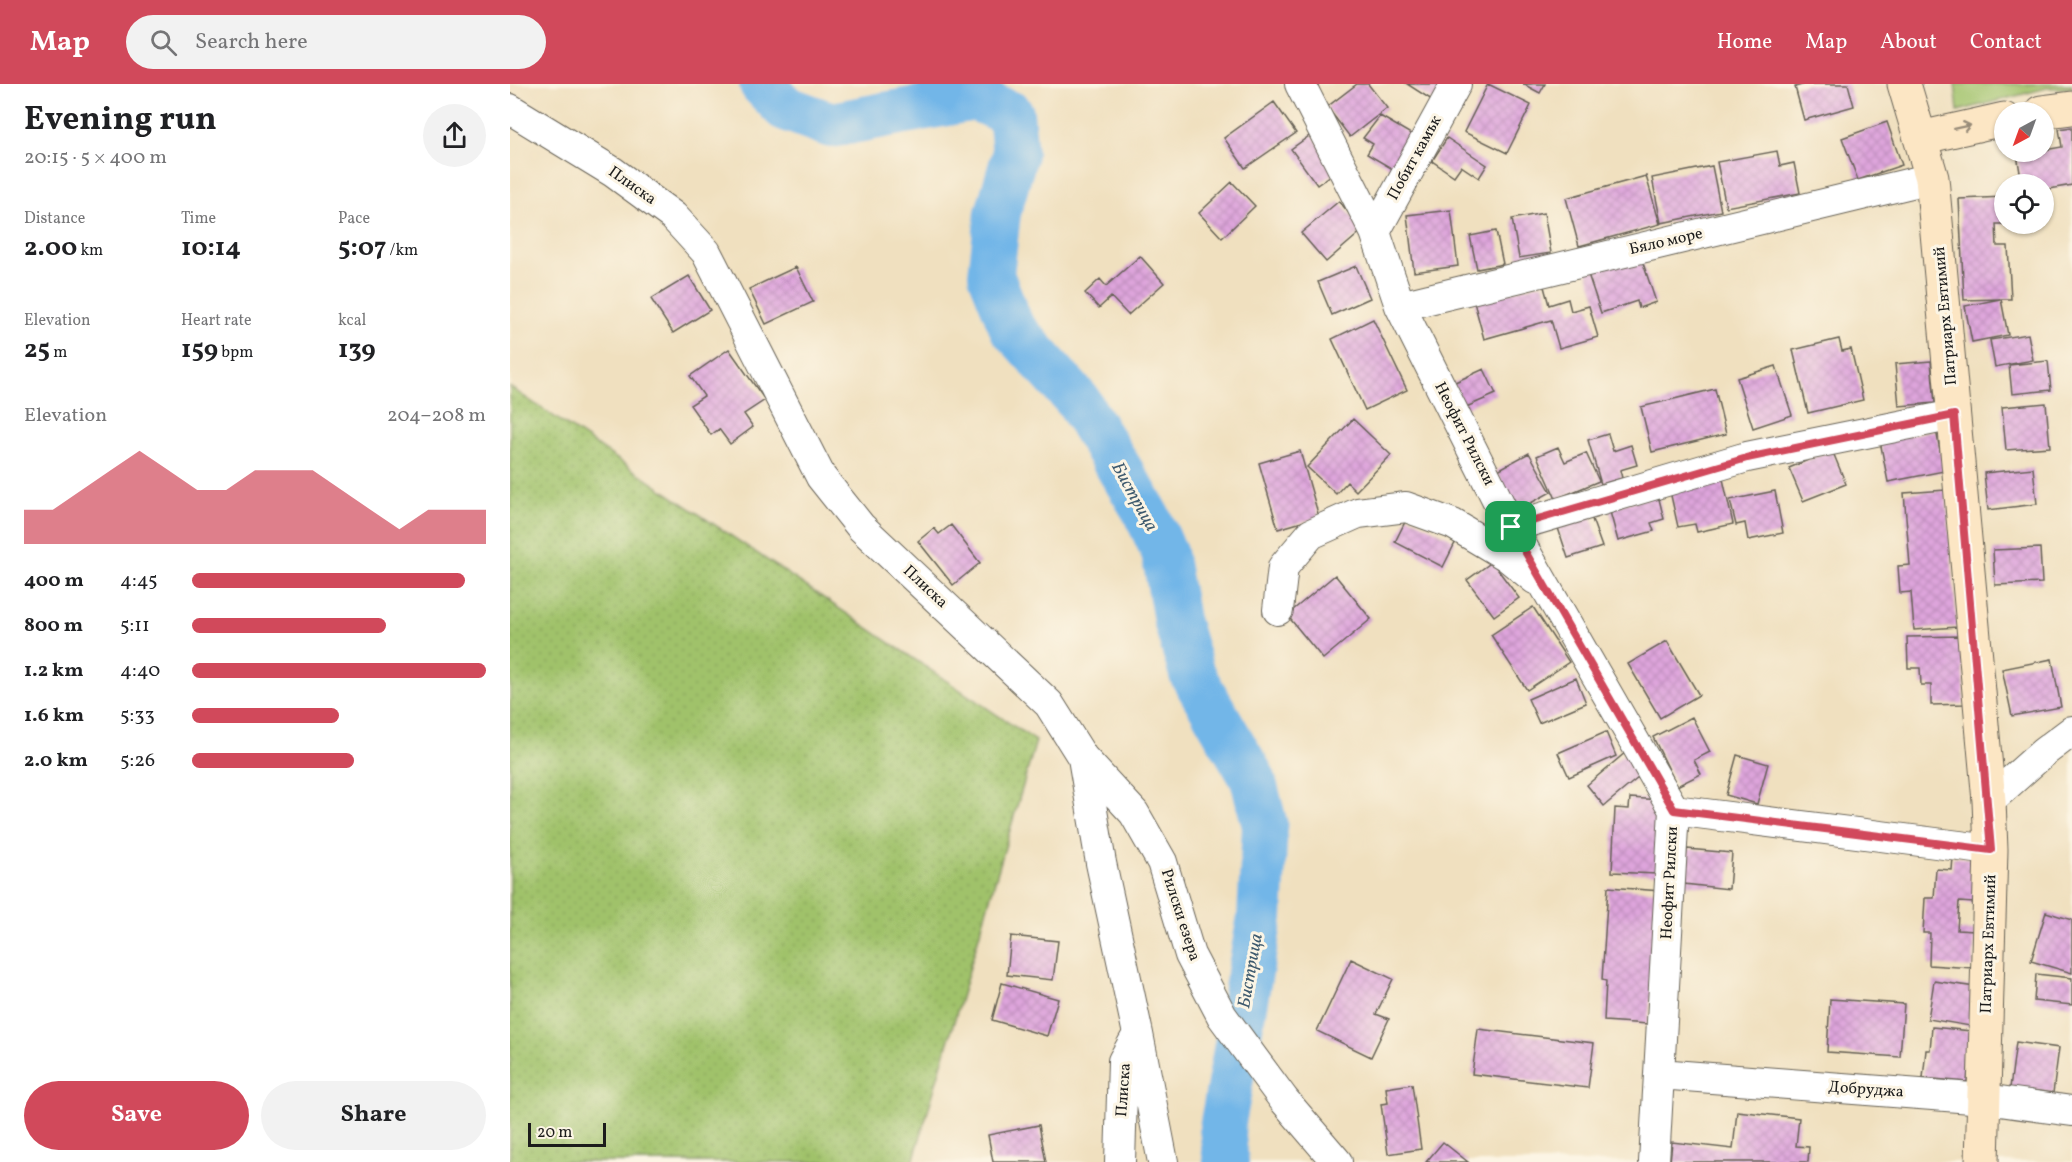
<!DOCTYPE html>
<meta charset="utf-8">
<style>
body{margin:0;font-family:Vollkorn,serif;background:#f2f2f2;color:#202124;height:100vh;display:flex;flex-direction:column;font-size:22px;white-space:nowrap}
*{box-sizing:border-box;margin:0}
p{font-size:20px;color:#757577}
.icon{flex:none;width:33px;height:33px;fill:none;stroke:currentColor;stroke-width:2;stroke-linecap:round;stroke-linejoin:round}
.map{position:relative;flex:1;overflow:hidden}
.side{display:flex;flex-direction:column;background:#fff;width:510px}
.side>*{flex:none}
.needle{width:39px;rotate:221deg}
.tools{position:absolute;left:1484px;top:18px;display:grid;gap:12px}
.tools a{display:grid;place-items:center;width:60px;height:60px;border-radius:50%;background:#fff;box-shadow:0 2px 4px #0004;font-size:30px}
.scale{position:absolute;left:18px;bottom:15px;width:78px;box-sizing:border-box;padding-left:6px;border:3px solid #1c1c1c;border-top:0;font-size:16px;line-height:21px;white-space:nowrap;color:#1c1c1c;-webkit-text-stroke:4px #fcf5e5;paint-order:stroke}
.pin{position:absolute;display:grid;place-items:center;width:51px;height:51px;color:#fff;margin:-26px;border-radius:12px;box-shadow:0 3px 9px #0006}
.round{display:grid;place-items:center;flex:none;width:63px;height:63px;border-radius:32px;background:#f2f2f2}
.head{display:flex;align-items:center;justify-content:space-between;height:102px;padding:0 24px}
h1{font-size:33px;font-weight:700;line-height:45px}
.figures{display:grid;grid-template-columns:repeat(3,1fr);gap:9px;height:102px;padding:6px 24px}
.figures div{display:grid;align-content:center}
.figures b{font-size:26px;font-weight:700}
.figures small{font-size:16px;font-weight:400}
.figures p{font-size:16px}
.chart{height:168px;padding:12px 24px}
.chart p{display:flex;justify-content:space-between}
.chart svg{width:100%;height:108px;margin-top:6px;fill:#d1495b;opacity:.7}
.action{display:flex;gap:12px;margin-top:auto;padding:12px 24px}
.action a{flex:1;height:69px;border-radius:36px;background:#d1495b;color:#fff;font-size:24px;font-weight:700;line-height:69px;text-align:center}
.action a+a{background:#f2f2f2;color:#202124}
ul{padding:0 24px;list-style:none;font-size:20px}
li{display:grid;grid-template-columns:96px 72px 1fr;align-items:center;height:45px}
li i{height:15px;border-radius:8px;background:#d1495b}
header{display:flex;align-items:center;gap:36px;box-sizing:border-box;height:84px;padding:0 30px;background:#d1495b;color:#fff}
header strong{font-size:28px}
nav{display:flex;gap:33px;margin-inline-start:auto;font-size:21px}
.search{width:420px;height:54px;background:#f2f2f2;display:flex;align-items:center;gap:15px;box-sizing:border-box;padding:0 21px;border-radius:33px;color:#757577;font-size:22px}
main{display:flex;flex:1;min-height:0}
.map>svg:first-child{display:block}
.grass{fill:url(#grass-dots);stroke:#5e6f44;stroke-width:1.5}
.park{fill:#a0c26b;stroke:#5e6f44;stroke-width:1.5}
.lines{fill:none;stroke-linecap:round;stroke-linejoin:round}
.river{stroke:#72b6e8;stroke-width:46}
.building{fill:url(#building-cross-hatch)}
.street-casing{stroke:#666155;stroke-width:32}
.secondary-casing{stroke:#666155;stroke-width:35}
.street{stroke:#fff;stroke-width:30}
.secondary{stroke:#fce6c4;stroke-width:33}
.oneway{stroke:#978b78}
.route-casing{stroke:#fff;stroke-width:12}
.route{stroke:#d1495b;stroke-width:8}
.labels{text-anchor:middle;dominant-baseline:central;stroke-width:6;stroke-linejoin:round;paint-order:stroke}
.street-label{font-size:16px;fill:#1c1c1c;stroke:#fcf5e5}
.water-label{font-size:18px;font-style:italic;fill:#3e5a6e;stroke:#fcf5e5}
</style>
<header>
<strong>Map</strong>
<div class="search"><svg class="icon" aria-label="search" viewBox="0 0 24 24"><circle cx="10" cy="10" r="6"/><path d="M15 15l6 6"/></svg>Search here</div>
<nav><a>Home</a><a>Map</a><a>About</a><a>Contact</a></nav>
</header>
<main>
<section class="side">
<div class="head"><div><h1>Evening run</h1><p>20:15 · 5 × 400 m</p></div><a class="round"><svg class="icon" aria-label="share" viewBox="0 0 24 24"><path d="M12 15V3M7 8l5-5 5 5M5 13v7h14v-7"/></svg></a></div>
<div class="figures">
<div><p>Distance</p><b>2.00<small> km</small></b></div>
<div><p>Time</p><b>10:14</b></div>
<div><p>Pace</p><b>5:07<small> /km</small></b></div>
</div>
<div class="figures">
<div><p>Elevation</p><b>25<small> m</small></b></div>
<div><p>Heart rate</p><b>159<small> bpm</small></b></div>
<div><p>kcal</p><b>139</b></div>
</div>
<div class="chart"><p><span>Elevation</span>204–208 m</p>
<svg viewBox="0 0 160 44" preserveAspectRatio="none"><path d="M0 44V30L10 30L20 22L30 14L40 6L50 14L60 22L70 22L80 14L90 14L100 14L110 22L120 30L130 38L140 30L150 30L160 30V44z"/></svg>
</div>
<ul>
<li><b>400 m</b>4:45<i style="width:93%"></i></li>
<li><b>800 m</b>5:11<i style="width:66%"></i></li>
<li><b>1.2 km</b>4:40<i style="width:100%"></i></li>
<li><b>1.6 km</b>5:33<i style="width:50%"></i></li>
<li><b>2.0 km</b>5:26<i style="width:55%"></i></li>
</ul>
<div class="action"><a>Save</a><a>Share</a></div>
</section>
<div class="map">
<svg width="1562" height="1078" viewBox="0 0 1562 1078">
<defs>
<pattern id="grass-dots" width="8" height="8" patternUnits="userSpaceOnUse" patternTransform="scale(1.5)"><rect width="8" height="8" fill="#a0c26b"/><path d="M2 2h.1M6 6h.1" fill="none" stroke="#89a65c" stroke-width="1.8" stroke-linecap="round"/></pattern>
<pattern id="building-cross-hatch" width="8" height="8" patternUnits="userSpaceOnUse" patternTransform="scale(1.5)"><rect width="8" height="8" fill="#dea5dc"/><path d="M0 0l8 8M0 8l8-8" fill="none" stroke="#be8dbc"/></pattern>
</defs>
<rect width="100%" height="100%" fill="#fcf5e5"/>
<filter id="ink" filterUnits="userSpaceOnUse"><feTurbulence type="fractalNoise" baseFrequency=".0167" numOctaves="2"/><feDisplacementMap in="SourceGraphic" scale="12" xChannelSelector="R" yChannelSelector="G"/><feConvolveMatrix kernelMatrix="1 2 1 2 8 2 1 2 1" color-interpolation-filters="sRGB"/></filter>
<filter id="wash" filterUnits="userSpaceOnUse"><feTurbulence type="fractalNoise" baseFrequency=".008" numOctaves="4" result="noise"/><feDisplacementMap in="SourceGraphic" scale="24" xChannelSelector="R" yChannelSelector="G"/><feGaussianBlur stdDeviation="1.35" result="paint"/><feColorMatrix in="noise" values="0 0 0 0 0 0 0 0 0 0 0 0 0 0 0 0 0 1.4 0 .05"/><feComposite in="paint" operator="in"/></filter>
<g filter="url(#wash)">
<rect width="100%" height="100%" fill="#f0e0bf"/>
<path class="grass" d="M0 303 526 657 403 1078H0Z"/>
<path class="park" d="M1445 0H1562V4H1537L1448 27Z"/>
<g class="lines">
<path class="river" d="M252 0 275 24 321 41 465 14 501 30 505 70 488 129 481 191 502 244 568 317 635 427 654 468 666 536 682 590 743 695 755 742 750 833 712 1044 716 1078"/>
</g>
<g id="blocks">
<path class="building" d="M847 0H858L877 24 840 53 817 23Z
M897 0H936L925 18Z
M978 0 1021 21 997 69 954 48Z
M1013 0H1035L1030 9Z
M1295 0H1338L1344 22 1294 36 1285 3Z
M764 18 786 49 735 84 714 54Z
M870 32 906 53 886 87 857 70 863 60 853 54Z
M1377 38 1392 81 1348 96 1332 54Z
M1562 43V101L1533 106V100H1512L1507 71 1552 63 1549 45Z
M802 50 828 86 807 101 781 65Z
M937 54 977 81 969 94 951 82 944 92 922 77Z
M1267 67 1270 82 1284 79 1290 109 1216 123 1207 78Z
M1202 82 1211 127 1151 139 1142 94Z
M1136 92 1150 140 1069 162 1056 114Z
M722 98 745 122 712 154 689 129Z
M1494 113V140H1486L1487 162H1498L1501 215H1491L1498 251 1462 258 1455 222 1490 215 1454 216 1449 115Z
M829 117 853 146 816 178 791 149Z
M941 126 948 182 904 188 897 131Z
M1034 129 1041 169 1009 174 1002 135Z
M986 147 993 180 967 185 960 152Z
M1129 167 1146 218 1129 224 1127 217 1091 229 1076 184Z
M630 172 654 199 618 231 601 213 589 224 575 209 590 195 596 202Z
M846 182 860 214 822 231 808 198Z
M286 183 303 218 256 240 239 205Z
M179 192 200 226 163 249 141 215Z
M1033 199 1039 221 1058 215 1061 227 1079 222 1088 253 1049 264 1041 236 974 255 964 218Z
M863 235 897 306 855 326 822 255Z
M1518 250 1523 276 1485 283 1480 256Z
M1329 255 1332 267 1341 265 1353 316 1298 329 1283 266Z
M219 265 255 316 234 330 243 343 220 360 209 345 201 351 180 321 194 312 180 292Z
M1421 277 1425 319 1389 322 1385 280Z
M1538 277 1541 306 1502 310 1499 281Z
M1266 282 1282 331 1243 344 1227 294Z
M974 285 986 310 954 324 943 299Z
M1205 305 1216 350 1142 368 1131 323Z
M1536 319 1540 363 1496 366 1492 323Z
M843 335 881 371 846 407 837 398 826 410 797 383Z
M1426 346 1434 387 1378 398 1370 357Z
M1098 350 1103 367 1121 361 1127 381 1110 386 1112 394 1091 400 1078 356Z
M1048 363 1055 378 1076 369 1089 397 1046 415 1027 372Z
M1322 366 1336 400 1293 417 1279 384Z
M790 367 809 433 768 445 749 379Z
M1019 369 1041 408 1008 426 986 387Z
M1523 384 1527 420 1478 426 1474 389Z
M1213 395 1223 440 1187 448 1185 440 1168 443 1160 407Z
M1436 406 1447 543 1404 546 1401 508 1390 509 1388 482 1400 481 1394 409Z
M1265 407 1273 449 1238 456 1235 439 1226 441 1220 416Z
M1148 411 1154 435 1141 439 1144 447 1108 457 1099 424Z
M1079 427 1092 463 1058 474 1046 438Z
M898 432 946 457 933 483 885 458Z
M441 441 470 479 443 501 408 457 424 444 429 450Z
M1530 464 1532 499 1485 501 1483 466Z
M982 478 1009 514 984 532 957 496Z
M825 491 861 535 813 575 777 531Z
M1023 523 1059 578 1017 606 981 551Z
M1452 552 1454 620 1421 621V601H1411L1410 584H1398L1397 553Z
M1157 557 1189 611 1150 634 1118 580Z
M1542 575 1551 623 1502 632 1492 585Z
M1066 594 1076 619 1029 639 1018 615Z
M1182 633 1200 668 1184 676 1191 690 1167 702 1143 653Z
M1096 648 1106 672 1059 693 1048 669Z
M1116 668 1134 689 1094 722 1077 701Z
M1227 671 1258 680 1247 720 1216 711Z
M1120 714 1151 716 1147 790 1102 788 1105 724 1119 725Z
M1177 765 1222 769 1219 805 1174 800Z
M1443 773 1467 775 1464 819 1449 818 1447 846 1465 847 1463 884 1419 881 1420 849H1413L1415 814H1424L1426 785 1442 786Z
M1098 803 1151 807 1138 940 1094 937 1096 897 1092 896Z
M1536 828 1562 836V889L1521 877Z
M501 852 548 857 543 896 497 891Z
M841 875 883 895 866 930 879 935 861 973 807 947Z
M1526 890 1562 894V921L1524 917Z
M1424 897 1465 903 1460 942 1418 935Z
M492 899 548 915 537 952 482 936Z
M1320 915 1394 920 1390 973 1317 968Z
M1422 943 1461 947 1457 998 1413 994 1416 966H1420Z
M968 945 1084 959 1078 1004 962 990Z
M1506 958 1549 964 1543 1009 1500 1004Z
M902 1000 911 1065 878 1070 871 1020 878 1019 876 1004Z
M1227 1027 1289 1034 1286 1062 1299 1063 1298 1078H1160L1162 1058 1223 1065Z
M529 1041 536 1078H483L478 1051Z
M933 1058 958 1078H916Z"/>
</g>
</g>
<g filter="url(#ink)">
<use href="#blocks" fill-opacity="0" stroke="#666155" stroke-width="1.5"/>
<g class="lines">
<defs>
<path id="street" d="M790 0 865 148 890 222 1001 443 1164 726 1144 1078
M0 25 103 88 163 132 196 168 311 393 351 443 539 620 573 674 591 779 628 950 613 977 610 1078
M865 148 946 0
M890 222 1422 94
M1001 443 1237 373 1444 331
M768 526 773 483 801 450 848 429 896 423 943 440 998 473 1025 495
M573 674 624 729 652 778 680 871 712 932 774 1016 827 1078
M1479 717 1534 668 1562 647
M1164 726 1481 766
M628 950 653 1078
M1149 990 1475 1015 1562 1027"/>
<path id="secondary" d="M1394 0 1422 94 1479 717 1481 766 1472 1078
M1531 28 1562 24
M1410 54 1494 35"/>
</defs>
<use href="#street" class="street-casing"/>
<use href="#secondary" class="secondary-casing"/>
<use href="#street" class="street"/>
<use href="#secondary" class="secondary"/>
</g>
<defs><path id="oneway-shaft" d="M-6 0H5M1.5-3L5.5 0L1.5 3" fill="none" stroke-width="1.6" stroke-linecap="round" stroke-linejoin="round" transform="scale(1.5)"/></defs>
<use class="oneway" href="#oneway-shaft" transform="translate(1452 43) rotate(-12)"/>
</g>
<g class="lines" filter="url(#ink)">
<defs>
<path id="route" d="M1444 331 1481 766 1164 726 1001 443 1237 374Z"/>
</defs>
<use href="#route" class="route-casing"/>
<use href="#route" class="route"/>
</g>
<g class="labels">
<g class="street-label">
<text transform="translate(905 74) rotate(-61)">Побит камък</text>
<text transform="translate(122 102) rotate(35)">Плиска</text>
<text transform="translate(1156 158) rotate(-13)">Бяло море</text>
<text transform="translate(1436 232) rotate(-95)">Патриарх Евтимий</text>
<text transform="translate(954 350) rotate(63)">Неофит Рилски</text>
<text transform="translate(415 503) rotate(43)">Плиска</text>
<text transform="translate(1160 799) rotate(-87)">Неофит Рилски</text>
<text transform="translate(670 831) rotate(72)">Рилски езера</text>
<text transform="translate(1479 860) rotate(-88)">Патриарх Евтимий</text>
<text transform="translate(614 1006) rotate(-86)">Плиска</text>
<text transform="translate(1356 1006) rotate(4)">Добруджа</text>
</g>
<g class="water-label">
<text transform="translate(624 413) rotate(61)">Бистрица</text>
<text transform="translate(741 887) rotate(-80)">Бистрица</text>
</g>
</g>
</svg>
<div class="tools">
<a><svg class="needle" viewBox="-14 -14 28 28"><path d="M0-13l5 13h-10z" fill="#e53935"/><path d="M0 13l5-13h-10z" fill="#757577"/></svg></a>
<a><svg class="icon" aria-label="locate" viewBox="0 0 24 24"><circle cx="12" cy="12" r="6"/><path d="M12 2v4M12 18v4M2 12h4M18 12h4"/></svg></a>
</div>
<div class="scale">20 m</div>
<div class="pin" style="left:1001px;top:443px;background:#1e9e55"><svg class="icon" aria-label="arrive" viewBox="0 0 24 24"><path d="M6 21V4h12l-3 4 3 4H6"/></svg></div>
</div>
</main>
